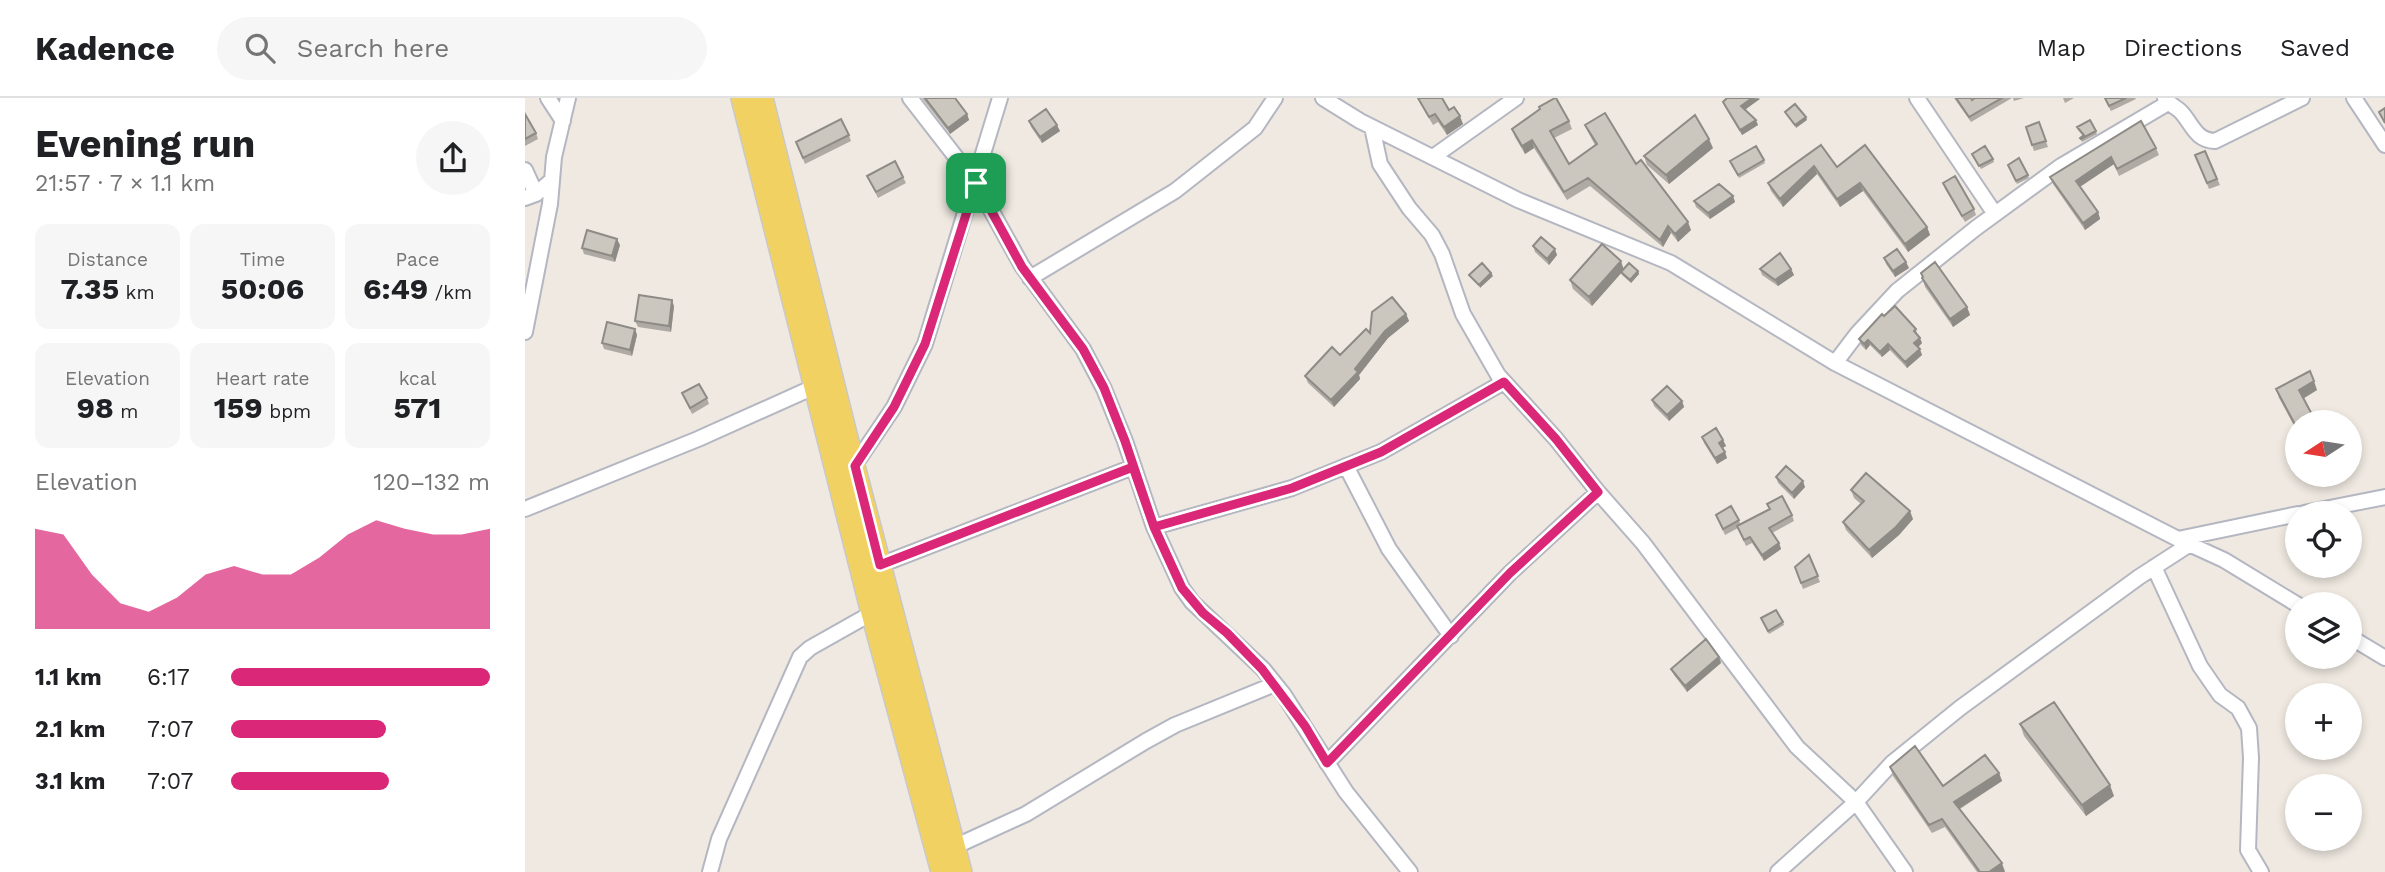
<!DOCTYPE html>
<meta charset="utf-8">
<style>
body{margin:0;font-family:"Work Sans",sans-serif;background:#f6f6f6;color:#202124;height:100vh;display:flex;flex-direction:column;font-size:26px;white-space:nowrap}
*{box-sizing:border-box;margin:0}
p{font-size:23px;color:#757577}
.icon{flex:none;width:38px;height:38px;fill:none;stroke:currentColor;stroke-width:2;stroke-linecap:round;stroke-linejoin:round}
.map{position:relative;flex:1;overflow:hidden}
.drawer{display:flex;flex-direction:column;background:#fff;width:525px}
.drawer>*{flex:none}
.needle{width:46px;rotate:258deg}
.buttons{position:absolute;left:1760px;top:312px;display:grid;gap:14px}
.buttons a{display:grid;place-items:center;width:77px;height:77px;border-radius:50%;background:#fff;box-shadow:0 4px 10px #0003;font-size:35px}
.pin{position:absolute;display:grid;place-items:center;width:60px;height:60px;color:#fff;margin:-30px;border-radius:14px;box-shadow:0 4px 10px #0006}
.round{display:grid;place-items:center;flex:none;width:74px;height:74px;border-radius:37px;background:#f6f6f6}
.summary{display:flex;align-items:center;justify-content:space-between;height:119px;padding:0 35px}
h1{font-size:38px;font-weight:700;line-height:52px}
.figures{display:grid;grid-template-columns:repeat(3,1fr);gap:10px;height:119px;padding:7px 35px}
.figures div{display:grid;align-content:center;border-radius:14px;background:#f6f6f6;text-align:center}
.figures b{font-size:30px;font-weight:700}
.figures small{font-size:19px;font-weight:400}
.figures p{font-size:19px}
.chart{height:196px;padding:14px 35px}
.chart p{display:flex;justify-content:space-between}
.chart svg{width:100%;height:126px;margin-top:7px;fill:#db2777;opacity:.7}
ul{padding:0 35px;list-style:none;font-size:23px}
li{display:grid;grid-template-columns:112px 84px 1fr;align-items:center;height:52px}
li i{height:18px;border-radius:9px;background:#db2777}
header{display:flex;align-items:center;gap:42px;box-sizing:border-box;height:98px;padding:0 35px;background:#fff;border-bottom:2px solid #e0e0e0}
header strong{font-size:33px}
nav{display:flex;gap:38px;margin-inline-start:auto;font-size:24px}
.search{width:490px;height:63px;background:#f6f6f6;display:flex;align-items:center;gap:18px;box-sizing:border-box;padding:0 24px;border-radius:38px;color:#757577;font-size:26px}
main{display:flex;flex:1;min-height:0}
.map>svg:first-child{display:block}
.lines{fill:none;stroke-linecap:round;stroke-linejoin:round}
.street-casing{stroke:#b4b7c1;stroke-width:18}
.primary-casing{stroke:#c9c9c9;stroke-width:24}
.street{stroke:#fff;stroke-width:14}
.primary{stroke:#f2d163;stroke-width:21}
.wall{fill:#afaba4}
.shaded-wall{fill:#8e8b86}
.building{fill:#cbc7bf;stroke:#8e8b86;stroke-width:2}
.route-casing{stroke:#fff;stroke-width:14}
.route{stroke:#db2777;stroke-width:9}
</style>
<header>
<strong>Kadence</strong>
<div class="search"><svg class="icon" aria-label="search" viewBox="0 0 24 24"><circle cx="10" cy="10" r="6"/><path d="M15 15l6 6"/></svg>Search here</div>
<nav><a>Map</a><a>Directions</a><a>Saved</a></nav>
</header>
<main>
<section class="drawer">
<div class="summary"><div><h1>Evening run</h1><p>21:57 · 7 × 1.1 km</p></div><a class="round"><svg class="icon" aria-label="share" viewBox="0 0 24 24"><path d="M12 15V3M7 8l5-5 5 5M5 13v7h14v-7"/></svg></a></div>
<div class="figures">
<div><p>Distance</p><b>7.35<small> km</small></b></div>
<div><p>Time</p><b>50:06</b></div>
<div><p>Pace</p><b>6:49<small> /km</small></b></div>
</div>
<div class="figures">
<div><p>Elevation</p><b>98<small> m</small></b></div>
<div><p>Heart rate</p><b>159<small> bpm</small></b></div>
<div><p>kcal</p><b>571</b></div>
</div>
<div class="chart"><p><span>Elevation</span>120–132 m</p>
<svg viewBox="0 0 160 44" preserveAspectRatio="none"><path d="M0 44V9L10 11L20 25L30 35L40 38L50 33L60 25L70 22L80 25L90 25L100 19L110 11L120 6L130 9L140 11L150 11L160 9V44z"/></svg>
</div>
<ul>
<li><b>1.1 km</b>6:17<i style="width:100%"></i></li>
<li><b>2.1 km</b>7:07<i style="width:60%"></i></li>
<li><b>3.1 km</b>7:07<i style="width:61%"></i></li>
</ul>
</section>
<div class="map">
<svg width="1860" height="774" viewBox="0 0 1860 774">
<rect width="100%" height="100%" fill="#efe9e1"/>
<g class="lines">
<defs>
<path id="street" d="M23 0 38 23
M385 0 451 85 497 168 558 251 579 291 600 343 629 429 657 490 667 504 738 571 759 597 821 694 885 774
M798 0 835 23 993 102 1146 165 1310 265 1653 441 1699 462 1773 507
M1392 0 1470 116
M1640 0C1644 7 1652 9 1657 15 1668 28 1671 42 1690 43L1777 0
M1829 0 1860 47
M847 29 855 66 884 110 907 137 917 156 938 216 973 277 1031 341 1073 394 1118 445 1272 649 1331 704 1380 774
M908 59 991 0
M0 72 11 96
M0 100 11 96 27 82
M505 180 650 93 730 30 750 0
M0 234 25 106 29 59 43 0
M1310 265 1332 236 1372 193 1451 130 1536 68 1643 5
M329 368 369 309 400 246 475 0
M821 368 864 451 926 538
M0 411 173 341 289 289
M1779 415 1860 399
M629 429 767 390 856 354 979 284
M1653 441 1773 416
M355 467 608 369
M1629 469 1675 568 1695 597 1713 610 1724 630 1726 660 1723 752 1736 774
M1825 539 1860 560
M802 665 985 475 1073 394
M429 749 501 716 621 643 650 627 750 586
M185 774 194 741 275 559 285 550 347 515
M1253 774 1331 704 1367 665 1435 610 1614 479 1665 446"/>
<path id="primary" d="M217 0 347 515 417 774
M237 0 329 368 436 774"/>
</defs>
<use href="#street" class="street-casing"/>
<use href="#primary" class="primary-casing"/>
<use href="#street" class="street"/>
<use href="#primary" class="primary"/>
</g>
<path class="wall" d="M397 0H430L442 16 444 22 425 36Z
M892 0H917L924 12 938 26 922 37 913 24 908 27Z
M1202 0H1235L1220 12 1233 27 1217 37 1200 9 1198 4Z
M1429 0H1446L1447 2 1450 0H1487L1446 24Z
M1488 0H1499L1489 3Z
M1538 0H1549L1540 5Z
M1579 0H1610L1611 1 1586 13Z
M0 16 11 35 13 41 0 48Z
M1565 22 1572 36 1557 44 1555 40 1558 38 1553 32 1552 29Z
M504 23 535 33 517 45 506 29Z
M1044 23 1047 31 1029 40 1044 66 1070 47 1063 34 1060 27 1111 66 1166 132 1153 144 1146 135 1138 149 1065 88 1042 102 1009 50 1000 56 990 39 987 31Z
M1514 24 1523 49 1509 53 1501 29Z
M324 37 326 43 280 66 271 44Z
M1296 47 1312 69 1402 129 1405 137 1383 154 1338 93 1315 109 1292 76 1258 109 1246 93 1243 85Z
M1188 50 1144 86 1122 67 1119 58Z
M1631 50 1634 57 1594 78 1589 66 1555 89 1573 114 1575 121 1560 132 1528 86 1525 79Z
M1680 53 1695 87 1684 91 1670 57Z
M1447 56 1468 61 1469 64 1456 71Z
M1239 62 1240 65 1214 80 1206 66Z
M1483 67 1503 77 1504 80 1492 86Z
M342 78 378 79 381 85 353 100Z
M1418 85 1449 111 1451 117 1440 124 1420 91Z
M1208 98 1210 104 1185 121 1171 109 1169 103Z
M95 147 90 164 59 156 57 150Z
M1008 148 1032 157 1024 167 1010 154Z
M1359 160 1384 170 1370 179 1361 166Z
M1099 171 1113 173 1114 176 1106 185 1097 177 1096 175 1067 208 1048 191 1045 182Z
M1235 171H1266L1269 177 1253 188 1237 177Z
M1396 175 1442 209 1445 217 1428 229 1400 189Z
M149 208 146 234 113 229 110 223Z
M881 216 884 223 863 240 834 277 835 281 809 309 783 285 780 278 815 257 845 235Z
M1359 218 1391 231 1392 237 1397 245 1393 249 1397 257 1382 270 1365 252 1357 259 1345 247 1341 252 1336 247 1334 241Z
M110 231 112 237 107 258 79 251 77 245Z
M1751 291 1792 292 1778 301 1773 324V335L1754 300Z
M157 295 182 300 184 306 167 316Z
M1127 302 1157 303 1159 309 1144 323 1129 308Z
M1177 339 1198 342 1201 348 1197 350 1202 360 1192 366 1179 345Z
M1251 379 1280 389 1269 401 1253 385Z
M1326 392 1388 421 1374 437 1347 460 1321 432 1318 424 1336 406 1329 400Z
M1242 406 1267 417 1269 423 1247 435 1254 445 1256 451 1239 463 1227 445 1221 448 1213 430 1200 437 1191 417 1214 422 1215 426 1244 411Z
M1284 457 1295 484 1278 491 1270 469Z
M1237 523 1258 524 1259 527 1244 536Z
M1194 559 1196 565 1162 594 1149 577 1146 571Z
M1495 626 1589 698 1561 718 1499 638Z
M1365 669 1418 688 1474 675 1477 683 1435 711 1480 773 1452 774 1420 729 1407 735 1368 678Z"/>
<path class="shaded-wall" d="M1227 0 1235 1 1218 13 1216 8Z
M442 16 444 22 425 36 423 30Z
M935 18 938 26 922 37 919 29Z
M1281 19 1282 22 1271 30 1270 27Z
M1231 22 1233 27 1217 37 1215 32Z
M532 27 535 33 517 45 515 39Z
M1184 41 1188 50 1144 86 1141 77Z
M1007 42 1009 50 1000 56 997 48Z
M1586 59 1589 66 1553 90 1551 83Z
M1289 68 1292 76 1258 109 1255 101Z
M1335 85 1338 93 1315 109 1312 101Z
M1208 98 1210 104 1185 121 1183 115Z
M1573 114 1575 121 1560 132 1558 125Z
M1163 124 1166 132 1153 144 1150 136Z
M1143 128 1146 135 1138 149 1135 142Z
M1402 129 1405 137 1383 154 1380 146Z
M92 141 95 147 90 164 87 158Z
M1030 151 1032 157 1024 167 1022 161Z
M1096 163 1099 172 1067 208 1064 199Z
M1381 164 1384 170 1370 179 1368 173Z
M1266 171 1269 177 1253 188 1250 182Z
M1113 173 1114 176 1106 185 1105 182Z
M966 175 968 178 955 190 954 187Z
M147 202 149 208 146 234 144 228Z
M1442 209 1445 217 1428 229 1425 221Z
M881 216 884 223 863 240 834 277 835 281 809 309 806 302 860 233Z
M110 231 112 237 107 258 105 252Z
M1395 240 1397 245 1391 251 1389 245Z
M1343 242 1345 247 1341 252 1339 246Z
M1363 246 1365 252 1357 259 1355 254Z
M1395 251 1397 257 1382 270 1380 264Z
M1789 283 1792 292 1777 301 1774 292Z
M1157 303 1159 309 1144 323 1142 317Z
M1198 342 1201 348 1196 351 1194 345Z
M1200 354 1202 360 1192 366 1190 360Z
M1278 383 1280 389 1269 401 1267 395Z
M1385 413 1388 421 1374 437 1347 460 1344 452Z
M1254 445 1256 451 1239 463 1237 457Z
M1194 559 1196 565 1162 594 1160 588Z
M1474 675 1477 683 1432 712 1429 704Z
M1585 687 1589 698 1561 718 1557 707Z
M1477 765 1480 774H1464Z"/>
<path class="building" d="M400 0H430L442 16 423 30Z
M893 0H917L924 12 929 9 935 18 919 29 910 16 904 19Z
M1030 0H1031L1044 23 1025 33 1044 66 1072 46 1060 27 1080 15 1111 66 1116 62 1163 124 1150 136 1143 128 1135 142 1063 80 1039 94 1007 42 997 48 987 31 1015 11 1014 9Z
M1202 0H1227L1216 8 1231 22 1215 32 1198 4Z
M1431 0H1446L1447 2 1450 0H1477L1444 19Z
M1580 0H1601L1584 8Z
M1270 6 1281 19 1270 27 1260 14Z
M1860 10V25L1854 14Z
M521 11 532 27 515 39 504 23Z
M0 16 11 35 0 41Z
M1170 17 1184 41 1141 77 1119 58Z
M316 21 324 37 278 60 271 44Z
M1565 22 1571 33 1556 41 1555 40 1559 37 1552 29Z
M1616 23 1631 50 1592 71 1586 59 1551 83 1573 114 1558 125 1525 79Z
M1514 24 1521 43 1507 47 1501 29Z
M1296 47 1312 69 1340 47 1402 129 1380 146 1335 85 1312 101 1289 68 1255 101 1243 85Z
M1231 48 1239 62 1213 77 1205 63Z
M1460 48 1468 61 1454 68 1447 56Z
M1680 53 1692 81 1682 85 1670 57Z
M1494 60 1503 77 1491 83 1483 67Z
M370 63 378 79 351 94 342 78Z
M1430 78 1449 111 1437 118 1418 85Z
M1194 86 1208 98 1183 115 1169 103Z
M62 132 92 141 87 158 57 150Z
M1016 139 1030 151 1022 161 1008 148Z
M1077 146 1096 163 1064 199 1045 182Z
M1372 151 1381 164 1368 173 1359 160Z
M1255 155 1266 171 1250 182 1235 171Z
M1410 164 1442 209 1425 221 1397 180 1398 179 1396 175Z
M957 165 966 175 954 187 944 177Z
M1104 165 1113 173 1105 182 1096 174Z
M114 197 147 202 144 228 110 223Z
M867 199 881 216 860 233 830 271 833 274 806 302 780 278 807 249 815 257 841 231 845 235 847 214Z
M1370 208 1391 231 1389 233 1395 240 1389 245 1395 251 1380 264 1363 246 1355 254 1343 242 1339 246 1334 241 1357 216 1359 218Z
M82 224 110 231 105 252 77 245Z
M1785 273 1789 283 1774 292 1791 324H1773V332L1751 291Z
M174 286 182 300 165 310 157 295Z
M1142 288 1157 303 1142 317 1127 302Z
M1191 330 1198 342 1194 345 1200 354 1190 360 1177 339Z
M1261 368 1278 383 1267 395 1251 379Z
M1341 375 1385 413 1371 429 1344 452 1318 424 1339 403 1326 392Z
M1257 398 1267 417 1244 430 1254 445 1237 457 1225 439 1219 442 1212 428 1245 411 1242 406Z
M1206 408 1214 422 1198 431 1191 417Z
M1284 457 1293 478 1276 485 1270 469Z
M1251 512 1258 524 1243 533 1236 520Z
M1181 541 1194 559 1160 588 1146 571Z
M1529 604 1585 687 1557 707 1495 626Z
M1390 648 1418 688 1460 657 1474 675 1429 704 1477 765 1464 774H1455L1417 721 1404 727 1365 669Z"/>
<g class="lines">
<defs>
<path id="route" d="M451 85 497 169 558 251 579 290 600 343 629 429 657 490 678 515 702 535 737 571 780 628 802 665 985 475 1073 394 1031 341 979 284 856 354 767 390 629 429 608 369 355 467 330 368 369 309 400 246 451 85"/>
</defs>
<use href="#route" class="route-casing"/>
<use href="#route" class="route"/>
</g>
</svg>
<div class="buttons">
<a><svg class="needle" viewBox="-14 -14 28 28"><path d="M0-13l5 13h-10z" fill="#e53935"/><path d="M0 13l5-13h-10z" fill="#757577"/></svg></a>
<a><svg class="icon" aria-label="locate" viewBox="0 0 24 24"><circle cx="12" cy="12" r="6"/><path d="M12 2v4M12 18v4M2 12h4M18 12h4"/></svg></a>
<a><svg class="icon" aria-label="layers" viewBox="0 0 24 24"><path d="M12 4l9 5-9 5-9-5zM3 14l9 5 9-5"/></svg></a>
<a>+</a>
<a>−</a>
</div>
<div class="pin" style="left:451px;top:85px;background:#1e9e55"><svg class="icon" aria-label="arrive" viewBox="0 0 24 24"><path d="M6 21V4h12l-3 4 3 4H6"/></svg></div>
</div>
</main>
